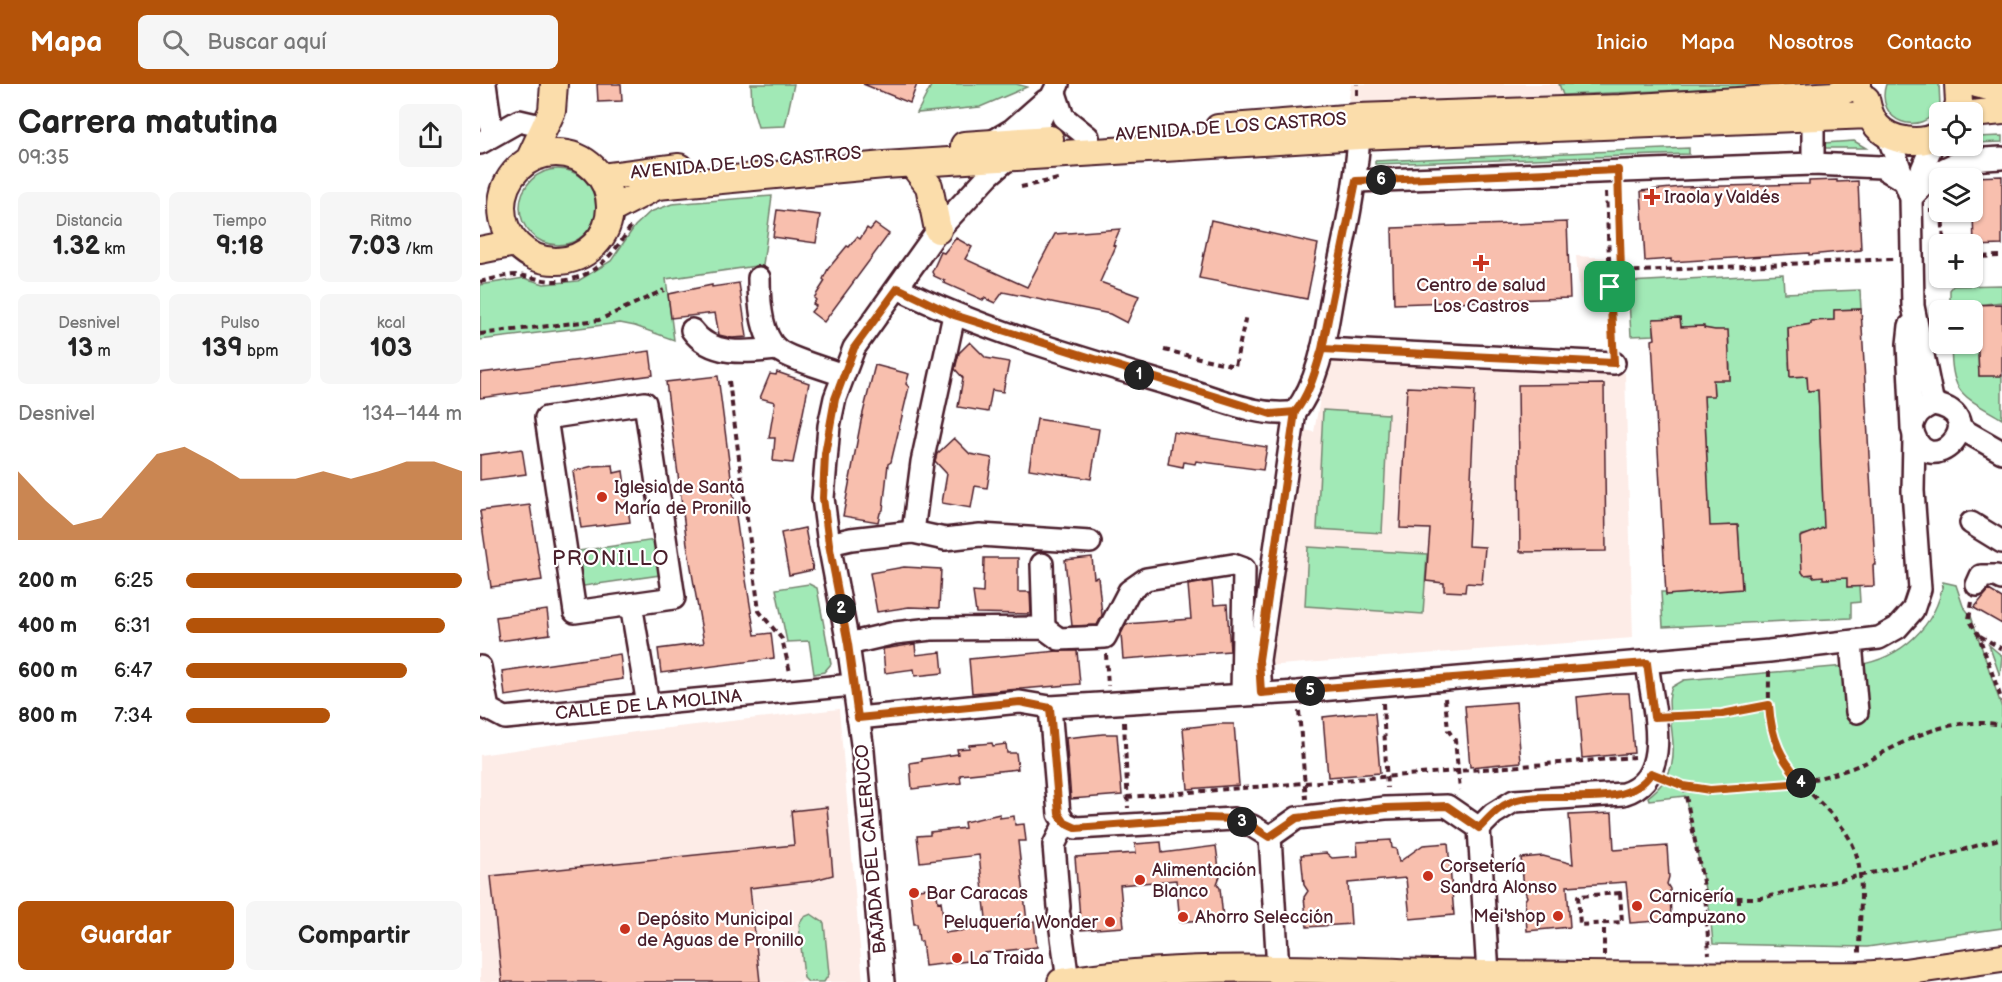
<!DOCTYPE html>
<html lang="es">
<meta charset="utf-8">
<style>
body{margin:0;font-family:"Balsamiq Sans",sans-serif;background:#f6f6f6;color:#222;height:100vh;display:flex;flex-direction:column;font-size:22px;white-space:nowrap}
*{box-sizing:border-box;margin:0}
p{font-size:20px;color:#767676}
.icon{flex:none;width:33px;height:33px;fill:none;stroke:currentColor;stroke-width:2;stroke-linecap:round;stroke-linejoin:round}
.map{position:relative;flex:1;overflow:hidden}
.panel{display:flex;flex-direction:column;background:#fff;width:480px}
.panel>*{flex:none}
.controls{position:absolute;left:1449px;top:18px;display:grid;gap:12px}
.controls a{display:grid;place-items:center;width:54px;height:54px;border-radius:9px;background:#fff;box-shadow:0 2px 4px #0004;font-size:30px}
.pin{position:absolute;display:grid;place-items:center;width:51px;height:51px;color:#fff;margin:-26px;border-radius:12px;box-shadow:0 3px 9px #0006}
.km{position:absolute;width:30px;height:30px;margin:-15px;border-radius:50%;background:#222;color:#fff;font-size:16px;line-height:30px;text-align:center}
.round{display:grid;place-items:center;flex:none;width:63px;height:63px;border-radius:9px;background:#f6f6f6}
.overview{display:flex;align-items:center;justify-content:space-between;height:102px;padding:0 18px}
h1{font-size:33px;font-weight:700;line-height:45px}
.figures{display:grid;grid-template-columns:repeat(3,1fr);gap:9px;height:102px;padding:6px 18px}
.figures div{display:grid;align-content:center;border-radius:9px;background:#f6f6f6;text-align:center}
.figures b{font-size:26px;font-weight:700}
.figures small{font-size:16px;font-weight:400}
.figures p{font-size:16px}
.chart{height:168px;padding:12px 18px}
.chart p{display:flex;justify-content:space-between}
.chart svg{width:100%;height:108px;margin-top:6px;fill:#b45309;opacity:.7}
.primary-button{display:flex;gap:12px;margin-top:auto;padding:12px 18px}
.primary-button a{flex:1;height:69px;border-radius:9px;background:#b45309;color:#fff;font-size:24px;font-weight:700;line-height:69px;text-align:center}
.primary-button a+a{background:#f6f6f6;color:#222}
ul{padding:0 18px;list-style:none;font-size:20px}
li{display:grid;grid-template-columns:96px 72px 1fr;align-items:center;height:45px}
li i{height:15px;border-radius:8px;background:#b45309}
header{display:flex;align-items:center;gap:36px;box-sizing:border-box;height:84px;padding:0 30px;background:#b45309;color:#fff}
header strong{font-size:28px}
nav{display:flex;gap:33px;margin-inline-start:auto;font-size:21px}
.search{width:420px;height:54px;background:#f6f6f6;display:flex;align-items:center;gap:15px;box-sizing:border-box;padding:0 21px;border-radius:9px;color:#767676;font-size:22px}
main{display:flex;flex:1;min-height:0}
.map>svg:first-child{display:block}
.built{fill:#fdece7}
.green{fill:#a1e9b6;stroke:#768470;stroke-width:1.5}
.building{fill:#f8bfae;stroke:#4a1f2b;stroke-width:1.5}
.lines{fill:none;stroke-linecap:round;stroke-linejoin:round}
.minor-casing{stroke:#4a1f2b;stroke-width:26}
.major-casing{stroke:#4a1f2b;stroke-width:30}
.path{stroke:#4a1f2b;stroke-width:4;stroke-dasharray:6 4.5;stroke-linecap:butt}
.minor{stroke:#fff;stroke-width:21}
.major{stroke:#fbddab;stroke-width:26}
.route-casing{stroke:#fff;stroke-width:12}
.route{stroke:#b45309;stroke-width:8}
.poi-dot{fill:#c8321e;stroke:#fff;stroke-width:2}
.labels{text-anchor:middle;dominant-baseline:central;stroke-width:4.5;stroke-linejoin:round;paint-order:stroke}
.street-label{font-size:18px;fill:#4a1f2b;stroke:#fff}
.poi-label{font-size:18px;fill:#4a1f2b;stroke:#fff;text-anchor:start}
.quarter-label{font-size:21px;letter-spacing:1.5px;fill:#4a1f2b;stroke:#fff}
</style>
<header>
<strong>Mapa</strong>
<div class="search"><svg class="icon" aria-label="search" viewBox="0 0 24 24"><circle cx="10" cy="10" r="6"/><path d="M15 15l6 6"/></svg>Buscar aquí</div>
<nav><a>Inicio</a><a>Mapa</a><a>Nosotros</a><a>Contacto</a></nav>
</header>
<main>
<section class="panel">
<div class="overview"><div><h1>Carrera matutina</h1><p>09:35</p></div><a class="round"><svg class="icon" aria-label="share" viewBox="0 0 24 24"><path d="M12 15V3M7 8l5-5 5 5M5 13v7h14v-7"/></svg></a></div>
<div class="figures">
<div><p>Distancia</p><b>1.32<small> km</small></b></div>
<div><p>Tiempo</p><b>9:18</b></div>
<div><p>Ritmo</p><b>7:03<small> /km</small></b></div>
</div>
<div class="figures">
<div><p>Desnivel</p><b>13<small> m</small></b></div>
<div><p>Pulso</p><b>139<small> bpm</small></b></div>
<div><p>kcal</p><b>103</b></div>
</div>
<div class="chart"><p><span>Desnivel</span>134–144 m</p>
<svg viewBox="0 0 160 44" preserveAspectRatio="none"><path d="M0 44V16L10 28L20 38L30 35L40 22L50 9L60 6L70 12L80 19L90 19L100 19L110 16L120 19L130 16L140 12L150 12L160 16V44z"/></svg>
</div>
<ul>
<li><b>200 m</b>6:25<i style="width:100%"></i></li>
<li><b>400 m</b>6:31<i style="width:94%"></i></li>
<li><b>600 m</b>6:47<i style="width:80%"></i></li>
<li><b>800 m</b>7:34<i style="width:52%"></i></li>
</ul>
<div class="primary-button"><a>Guardar</a><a>Compartir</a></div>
</section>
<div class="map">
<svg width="1522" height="898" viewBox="0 0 1522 898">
<rect width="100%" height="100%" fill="#fff"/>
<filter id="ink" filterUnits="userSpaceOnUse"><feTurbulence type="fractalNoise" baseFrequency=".0167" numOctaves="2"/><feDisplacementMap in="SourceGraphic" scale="12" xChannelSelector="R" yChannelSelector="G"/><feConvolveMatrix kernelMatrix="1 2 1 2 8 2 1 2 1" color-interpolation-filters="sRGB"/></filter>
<g filter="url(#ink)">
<path class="built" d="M871 0H1079L1083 11 868 20Z
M1096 172 1129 174 1125 225 1104 221 1100 213Z
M847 275 1145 289 1153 554 786 582 820 345 834 348Z
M359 625 383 898H0V671L162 647Z"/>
<path class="green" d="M271 0H314L305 42 278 43 272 22Z
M452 0H536L547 3 500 23 437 29Z
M1079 0H1343L1083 11Z
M1406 0H1459L1460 21C1441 56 1394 37 1406 0Z
M1522 52V58L1493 59V54L1495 53Z
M1374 57 1386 64H1344V59Z
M1209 64V70L895 80V77Z
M40 123a38 38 0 1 1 76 0a38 38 0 1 1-76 0Z
M292 112 283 181 186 195 194 256 155 242 140 239 0 256V201L44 194 64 200 98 197 131 177 155 142 170 128 192 120Z
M1303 190 1304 209 1380 206 1381 225 1354 226V236L1332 237 1331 240 1308 245V257H1314L1312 278H1309L1310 293 1327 292 1328 307 1338 306 1343 422 1364 443 1341 444V447L1322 451V488L1333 493 1343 492 1344 495 1367 494V503L1379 502 1380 518 1371 519V534L1183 543 1181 508H1186L1187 511 1262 504 1260 474H1251L1259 456 1258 441 1210 443 1229 427 1224 312 1234 311 1233 296 1250 295V281L1243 260 1249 259 1248 247 1224 245 1223 242 1201 243 1200 234 1174 235V251L1151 252 1148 198Z
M1522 201V218L1497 221V237L1493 238 1492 226H1470V206L1473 202Z
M1471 260H1488L1489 268H1498L1499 292 1522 291V335C1480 310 1472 311 1471 260Z
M843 326 908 330 902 449 837 445Z
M175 456 180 491 97 503 92 468Z
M828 463 947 470 943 530 825 522Z
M1463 498 1476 501 1483 522 1491 532 1522 624V844L1387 863 1233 860 1230 828 1205 712 1169 716 1168 713C1200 688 1194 668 1190 631 1189 621 1188 612 1192 603L1204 596 1377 581C1420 575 1457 542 1463 498Z
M329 500 337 504 351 580 344 588 334 590 329 557 307 558 296 505Z
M1509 561 1522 572 1520 592Z
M331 830 344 839 349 890 344 898H328L324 894 319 840 324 833Z"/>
<path class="building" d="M117 0H141L142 17 118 18Z
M383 0H437L430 19Z
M1522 92V161L1494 162 1492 93Z
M1357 96V98L1378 97 1381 166 1329 171V169L1191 178V175L1165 177 1161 107 1202 103 1329 100V97Z
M297 126 340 131 336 159 293 153Z
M731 136 838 160 827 215 719 194Z
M1087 138 1090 214 914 220 912 144Z
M395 140 409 150 344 238 331 228 336 222 333 220 336 216 334 214 345 197 343 195 348 185 367 162 369 163 377 153 380 155 387 144 390 146Z
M640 145 633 161 636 162 620 198 659 212 647 239 630 230 523 208 515 219 504 214 503 216 464 199 465 197 454 192 452 188 461 168 464 169 476 154 492 163 485 175 547 203 575 150Z
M259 199 267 253 252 254 239 251 235 229 191 234 188 210 232 201V203Z
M1522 220V292H1499L1496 221Z
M1381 225 1395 481H1393L1394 502 1367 503V494L1343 495V492L1333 493V490L1324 491 1322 488 1320 453 1344 444 1338 306 1328 307 1327 292 1310 293 1308 244 1331 240V237L1354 236V226Z
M1200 234 1201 243 1224 242V244L1235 246H1248L1250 296H1233L1234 312H1224L1230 442 1258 441 1262 505 1186 511 1172 256 1175 255 1173 235Z
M490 258 506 274 529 278 523 308 512 306 508 328 478 323 483 294 475 285 479 269Z
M170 267 173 291 0 314V289Z
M395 281 429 290 426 300 429 303 411 378 408 380 403 426 400 429 398 438 363 432 381 337Z
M297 288 329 299 313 379 293 377 295 354H289L295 318 280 314 290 290 296 291Z
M238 292 258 447 275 551 291 549 294 574 181 589 178 565 224 559 207 460 186 298Z
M1124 300 1126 467 1040 468 1038 301Z
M927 303 995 306 988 462 1005 463 1002 500 986 499 985 508 964 507V499L946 497 950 445 920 444Z
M557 335 619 345 611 395 549 385Z
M693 348 787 363 783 386 716 377 715 380 704 378 703 383 688 380Z
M474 354 490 370 512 374 507 404 495 402 491 424 462 419 467 390 455 377 457 370Z
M42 365 46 390 0 396V371Z
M133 381 134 389 143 387 150 438 101 444 93 387 113 382Z
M50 421 62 496 11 503 0 427Z
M325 444 333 486 309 491 301 449Z
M612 473 614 494 618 493 622 531 617 541 592 542 585 476Z
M504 474H538V508H550L551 530 496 529 493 508 503 509Z
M424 483 461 485 459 524 429 523 397 528 390 489Z
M732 497 734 521 747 520 750 567 643 575 641 550 646 540 711 535 708 501Z
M1509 506 1522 514V540L1494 524Z
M67 526 70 550 19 557 16 533Z
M435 560 436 571 461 568 463 589 435 592 434 585 405 589 403 565Z
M578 567H597L600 600 492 609 489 575Z
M140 570 143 595 25 612 22 587Z
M1134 609H1149L1154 669 1102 674 1097 613Z
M1036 618 1041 678 990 683 985 622Z
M880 629H895L900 689 848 693 843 633Z
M740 640H754L759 701 708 705 703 644Z
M623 650H637L642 711 591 715 586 654Z
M512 659 513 662 526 660 527 669H536L538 685 480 691 481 699 432 705 430 679 442 677V675L478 670 477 665 489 664V661Z
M347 723 353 791 331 797 270 804 280 898H22L11 792 314 761 311 727Z
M1132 729 1134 766 1187 762 1189 793 1187 800 1190 805 1191 836 1150 839 1146 798 1087 802 1090 843 1047 847 1045 816 1047 813 1044 804 1041 774 1063 772 1093 780 1089 731Z
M520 730V734L534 732 535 741 544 740 546 757H538L547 838 554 837 557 863 505 869 506 875 445 882 442 857H439L437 840H434L430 806 456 803 458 818 461 817 465 849 507 843 499 771 440 778 437 752 450 751V748L485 744 484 738Z
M911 756 912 764 916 765 919 778 943 761 968 759 974 831 930 835 926 794 868 799 871 840 827 843 824 813 828 807 824 801 821 771 846 769 852 774 878 772 877 758Z
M681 758 682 769 736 762 740 792 737 800 740 804 743 834 700 838 696 796 640 801 644 843 601 846 595 773 656 769 655 760Z"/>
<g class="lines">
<defs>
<g id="minor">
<path d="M5 0 12 51"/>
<path d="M575 9 583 33 608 53"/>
<path d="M1333 33V80"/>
<path d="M1408 52 1431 114 1433 222 1453 320"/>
<path d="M0 59 39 37 65 43"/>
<path d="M510 59 532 46 565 17"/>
<path d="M876 97 1333 80 1401 83 1423 96"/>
<path d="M1433 107 1456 52"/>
<path d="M1431 114C1464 79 1475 76 1522 74"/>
<path d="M279 194C279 214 280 250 297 265 307 274 349 286 363 291"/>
<path d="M418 204C509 249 608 276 705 305 740 315 779 334 815 328 842 294 846 244 854 202 865 152 876 103 879 52"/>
<path d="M1430 242 1428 260 1432 344C1446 406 1517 331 1453 320 1440 326 1435 330 1432 344"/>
<path d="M212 246C231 273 268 268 297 265"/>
<path d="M842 265 1134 279"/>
<path d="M165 319 194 514 95 528 66 334Z"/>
<path d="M1480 344 1522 368"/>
<path d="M1491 439 1522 458"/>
<path d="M433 448 442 378 474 231"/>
<path d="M349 460 371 455 433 448 465 455 500 451 610 458"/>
<path d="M562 480 564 544"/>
<path d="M1497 501 1501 492H1516L1522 495"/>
<path d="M151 520 168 621"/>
<path d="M1371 559 1377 628"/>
<path d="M368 560 415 549 451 545 564 544 579 555 625 553 649 507 666 495 753 481 764 485 762 611"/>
<path id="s1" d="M0 583 8 625 25 634 373 601"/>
<path d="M781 610 779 576 815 328"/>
<path d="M570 623 579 730 585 739 596 744 754 735 772 742 790 753"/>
<path d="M378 634 540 618 570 623 817 608 1289 567 1399 554 1417 544 1433 526 1440 505 1433 407 1434 354"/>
<path d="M999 744 1013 730 1034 717 1143 710C1197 694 1171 619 1167 578"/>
<path d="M790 753 817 734 905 724 967 722 999 744 1008 890"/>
<path d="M790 753 798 885"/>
<path d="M579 823 574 761 585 739"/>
<path d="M579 831 588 897"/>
<path d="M403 898 383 667 368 560 349 460 343 414 349 342 355 314 374 264 458 146 509 91 550 56 578 0"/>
</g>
<path id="major" d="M1497 0 1522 6
M1386 15C1388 25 1390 34 1397 42 1411 58 1442 62 1460 50
M1476 28 1479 19 1478 0
M1492 30 1522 27
M738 44 878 33 1141 24 1355 11 1378 0
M484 61 570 55
M22 123a54 54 0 1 1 108 0a54 54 0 1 1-108 0Z
M50 74 72 27 74 0
M433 81 449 102 458 146
M122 93 199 83
M131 126 177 102 404 81 879 52 1390 31
M0 166 35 159
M581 898C706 877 831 886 957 889 1098 892 1239 892 1380 891L1424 888 1522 874"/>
</defs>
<use href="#minor" class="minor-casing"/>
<use href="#major" class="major-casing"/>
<path class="path" d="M877 11V0
M541 103 578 95
M1139 107 1141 188 1413 175
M1126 108 1133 259
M1449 127H1460
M1462 128 1464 160
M1492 173 1522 172
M0 198C12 195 25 191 37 191 50 192 62 197 74 197 114 197 134 170 153 139
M1130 203 1138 200 1147 188
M0 250 119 236 184 206
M684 266 755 282 766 231
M249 297 279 527 302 555 310 588
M1492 518 1489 535 1499 552 1522 617
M1500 552 1522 565
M626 570 628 602
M1289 587C1289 615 1287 644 1299 669 1318 708 1369 732 1378 777 1384 807 1379 839 1379 869
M965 614 968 646 975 656 980 706
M903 619 907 704
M819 627 826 715
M1195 632 1242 630 1289 621
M644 638 648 724
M1186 695C1241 715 1326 702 1380 681 1391 677 1401 669 1412 664 1448 645 1482 634 1522 641
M1204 702 1225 808 1229 870
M647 713 1155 673
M1140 809 1142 838 1100 841 1098 812Z
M1225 814H1281L1453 775 1522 754
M1259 814V823
M1124 872V839"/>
<use href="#minor" class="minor"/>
<use href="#major" class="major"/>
</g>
</g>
<g class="lines" filter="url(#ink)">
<defs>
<path id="route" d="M1130 203 1134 279 842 265C835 288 830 309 815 328L791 330 474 231 418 204 374 264 355 315 345 370 343 414 349 460 368 560 378 634 540 618 570 624 579 730 585 739 596 744 726 734 754 735 772 742 789 753 817 734 905 724 967 722 999 744C1009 734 1018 723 1031 718 1070 703 1146 730 1171 689L1204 702 1230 706 1323 699C1301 676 1291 654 1289 621L1242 630 1174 633 1167 579 781 609 779 576 815 328C830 309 835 288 842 265L876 97 1138 86 1141 188 1147 187 1138 200 1130 203"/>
</defs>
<use href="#route" class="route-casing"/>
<use href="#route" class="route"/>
</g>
<g class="poi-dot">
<path d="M1169 104h6v6h6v6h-6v6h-6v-6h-6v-6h6z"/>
<path d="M998 170h6v6h6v6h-6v6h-6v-6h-6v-6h6z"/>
<circle cx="122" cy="413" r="6"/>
<circle cx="948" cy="792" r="6"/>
<circle cx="660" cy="796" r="6"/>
<circle cx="434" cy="809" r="6"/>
<circle cx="1157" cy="822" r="6"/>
<circle cx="1078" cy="832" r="6"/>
<circle cx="703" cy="833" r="6"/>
<circle cx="630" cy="838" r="6"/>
<circle cx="145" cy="845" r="6"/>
<circle cx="477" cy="874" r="6"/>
</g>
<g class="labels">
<g class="street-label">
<text transform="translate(751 43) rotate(-4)">AVENIDA DE LOS CASTROS</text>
<text transform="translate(266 79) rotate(-5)">AVENIDA DE LOS CASTROS</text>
<text stroke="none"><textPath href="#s1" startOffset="206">CALLE DE LA MOLINA</textPath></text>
<text transform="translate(391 765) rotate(-95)">BAJADA DEL CALERUCO</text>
</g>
<g class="poi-label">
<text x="1184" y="113">Iraola y Valdés</text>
<text x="1001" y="201" text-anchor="middle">Centro de salud<tspan x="1001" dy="21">Los Castros</tspan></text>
<text x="134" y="403">Iglesia de Santa<tspan x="134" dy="21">María de Pronillo</tspan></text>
<text x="960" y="782">Corsetería<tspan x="960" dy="21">Sandra Alonso</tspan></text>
<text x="672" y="786">Alimentación<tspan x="672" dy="21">Blanco</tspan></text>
<text x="446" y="809">Bar Caracas</text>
<text x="1169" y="812">Carnicería<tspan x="1169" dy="21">Campuzano</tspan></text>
<text x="1066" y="832" text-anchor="end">Mei'shop</text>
<text x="715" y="833">Ahorro Selección</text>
<text x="157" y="835">Depósito Municipal<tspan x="157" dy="21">de Aguas de Pronillo</tspan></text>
<text x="618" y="838" text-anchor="end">Peluquería Wonder</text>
<text x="489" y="874">La Traida</text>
</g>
<g class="quarter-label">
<text x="131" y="474">PRONILLO</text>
</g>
</g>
</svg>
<div class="controls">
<a><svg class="icon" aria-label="locate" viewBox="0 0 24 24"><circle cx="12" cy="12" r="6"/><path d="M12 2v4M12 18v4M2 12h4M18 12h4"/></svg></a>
<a><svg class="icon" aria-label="layers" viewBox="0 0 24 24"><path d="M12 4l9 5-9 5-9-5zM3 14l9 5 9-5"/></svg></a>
<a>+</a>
<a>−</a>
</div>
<div class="pin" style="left:1130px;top:203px;background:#1e9e55"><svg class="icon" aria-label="arrive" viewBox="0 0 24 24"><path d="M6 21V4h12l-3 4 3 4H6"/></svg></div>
<b class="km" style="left:659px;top:291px">1</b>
<b class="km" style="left:361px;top:525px">2</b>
<b class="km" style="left:762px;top:738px">3</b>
<b class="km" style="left:1321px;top:699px">4</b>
<b class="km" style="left:830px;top:607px">5</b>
<b class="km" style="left:901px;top:96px">6</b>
</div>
</main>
